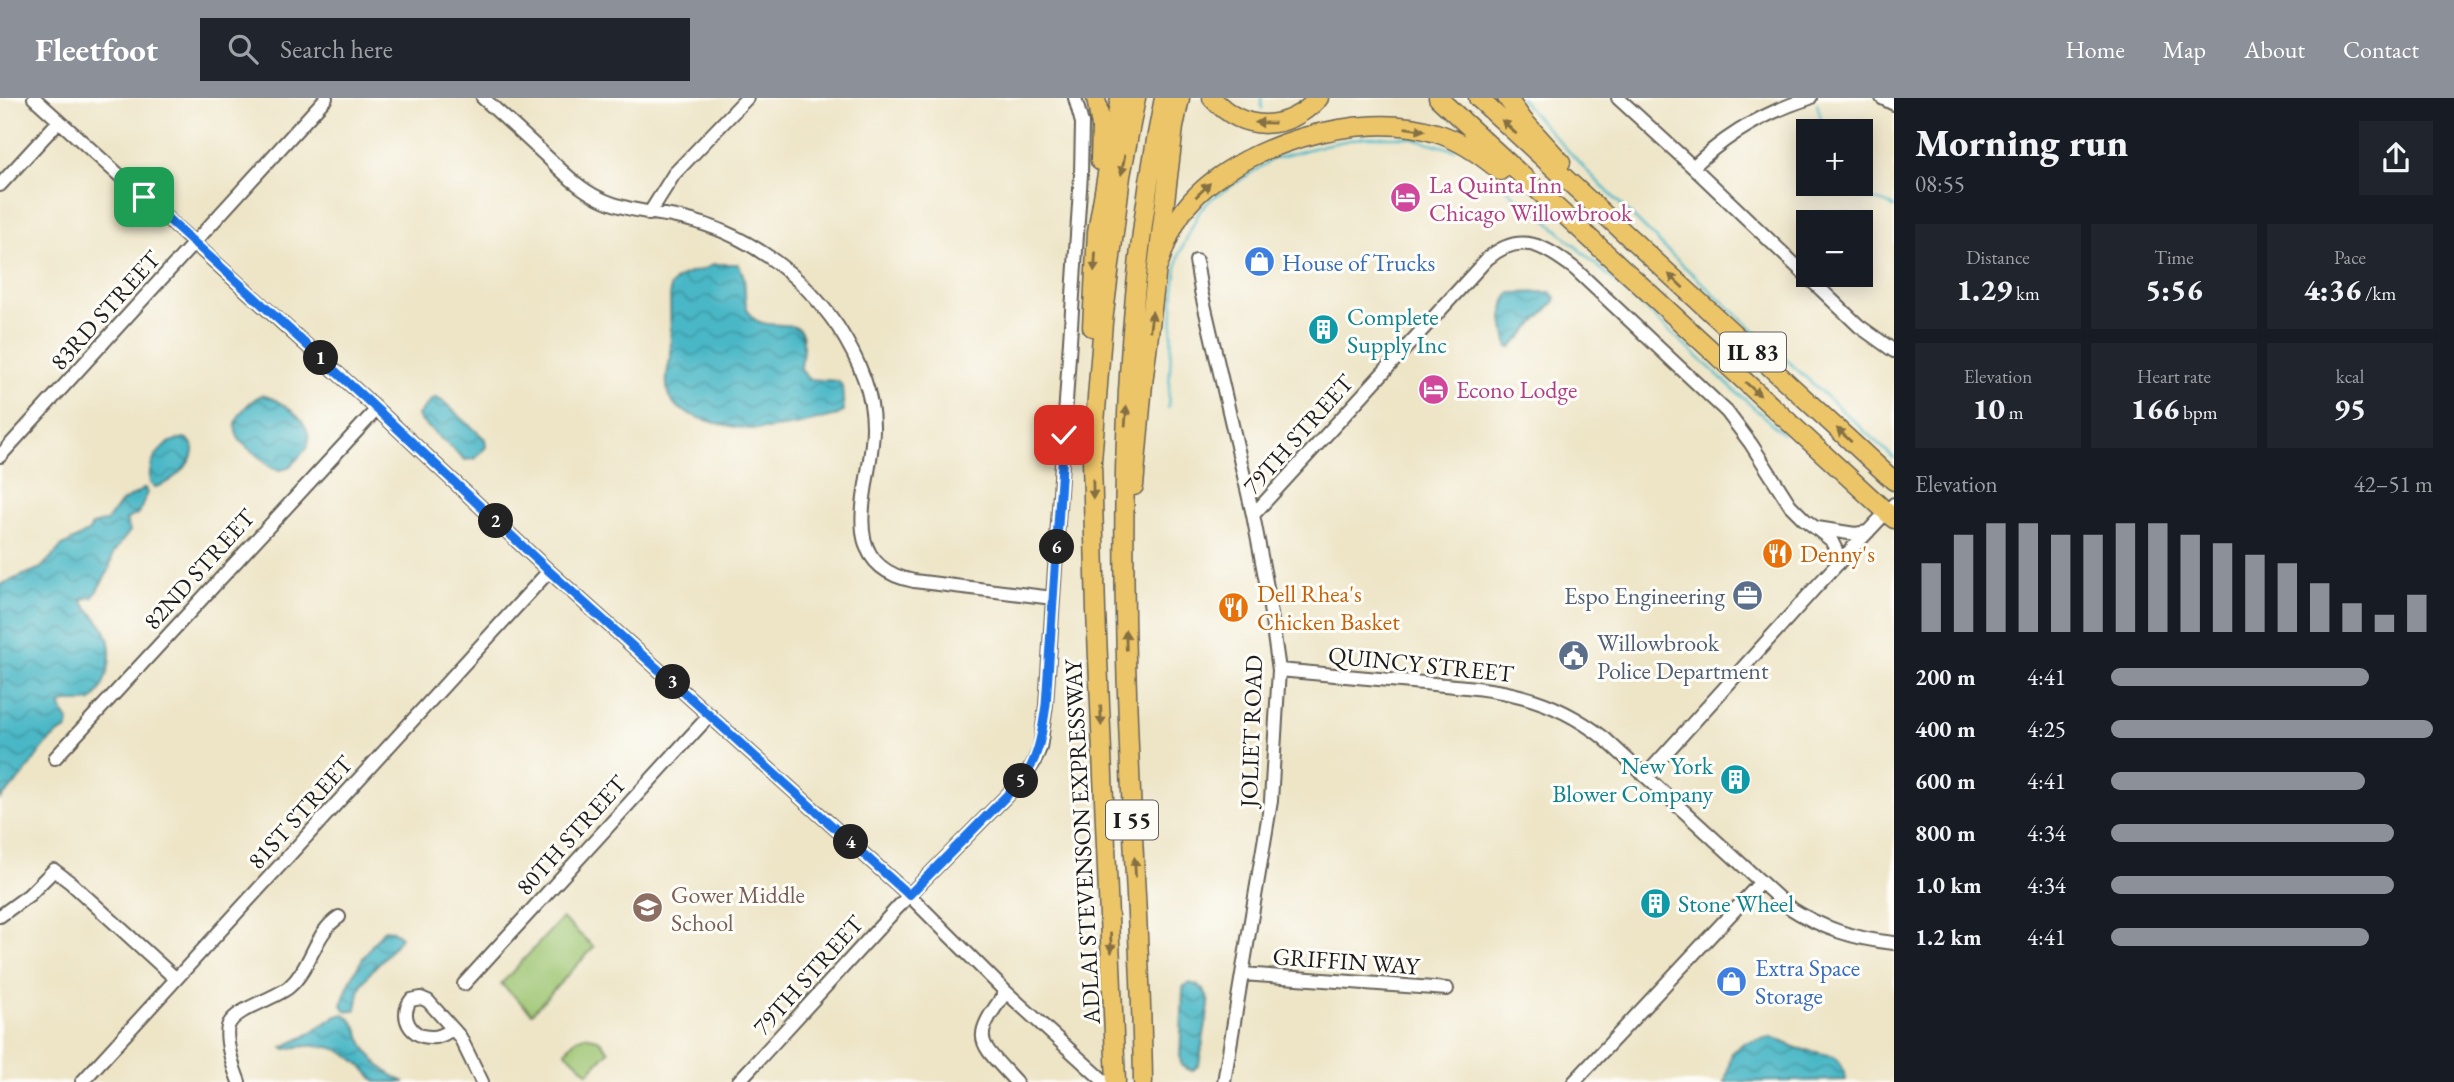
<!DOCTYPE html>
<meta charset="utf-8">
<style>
body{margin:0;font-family:"EB Garamond",serif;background:#20242c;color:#f1f3f6;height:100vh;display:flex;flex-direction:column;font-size:26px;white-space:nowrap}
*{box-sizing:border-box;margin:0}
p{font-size:23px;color:#9ea1a6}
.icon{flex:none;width:38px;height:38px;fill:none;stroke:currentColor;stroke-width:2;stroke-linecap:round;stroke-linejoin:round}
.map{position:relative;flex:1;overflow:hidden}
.panel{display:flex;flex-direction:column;background:#171b24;width:560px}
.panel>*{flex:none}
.buttons{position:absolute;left:1796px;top:21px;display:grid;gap:14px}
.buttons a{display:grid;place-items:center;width:77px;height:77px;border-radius:0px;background:#171b24;box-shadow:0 4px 18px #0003;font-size:35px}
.pin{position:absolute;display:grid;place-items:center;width:60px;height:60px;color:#fff;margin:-30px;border-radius:14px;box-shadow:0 4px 10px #0006}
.km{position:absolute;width:35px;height:35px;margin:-18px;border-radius:50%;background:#222;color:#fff;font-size:19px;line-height:35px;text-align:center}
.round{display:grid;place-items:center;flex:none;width:74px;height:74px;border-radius:0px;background:#20242c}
.summary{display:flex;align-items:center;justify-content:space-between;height:119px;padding:0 21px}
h1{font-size:38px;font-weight:800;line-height:52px}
.stats{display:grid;grid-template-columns:repeat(3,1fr);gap:10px;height:119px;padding:7px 21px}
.stats div{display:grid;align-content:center;border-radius:0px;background:#20242c;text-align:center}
.stats b{font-size:30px;font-weight:800}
.stats small{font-size:19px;font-weight:400}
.stats p{font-size:19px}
.chart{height:196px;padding:14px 21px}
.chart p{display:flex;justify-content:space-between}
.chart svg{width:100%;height:126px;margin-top:7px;stroke:#8c9099;stroke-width:6}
ul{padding:0 21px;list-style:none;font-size:23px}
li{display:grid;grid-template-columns:112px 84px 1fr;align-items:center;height:52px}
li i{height:18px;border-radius:9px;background:#8c9099}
header{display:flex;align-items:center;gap:42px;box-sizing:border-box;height:98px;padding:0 35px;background:#8c9099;color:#fff}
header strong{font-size:33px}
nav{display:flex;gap:38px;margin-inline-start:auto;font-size:24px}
.search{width:490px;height:63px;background:#20242c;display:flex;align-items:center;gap:18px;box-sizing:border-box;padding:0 24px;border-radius:0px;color:#9ea1a6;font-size:26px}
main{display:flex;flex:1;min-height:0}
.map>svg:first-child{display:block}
.grass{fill:#9dc571;stroke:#5c7046;stroke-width:2}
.water{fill:url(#water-waves);stroke:#336a71;stroke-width:2}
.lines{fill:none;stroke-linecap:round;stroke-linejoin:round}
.stream{stroke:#4ab7c6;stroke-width:2.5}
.minor-casing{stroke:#666258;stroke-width:16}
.highway-casing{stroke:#666258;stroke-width:21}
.minor{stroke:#fff;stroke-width:12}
.highway{stroke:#edc569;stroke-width:18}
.oneway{fill:#847042}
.route-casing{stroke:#fff;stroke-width:14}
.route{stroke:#1a73e8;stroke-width:9}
.labels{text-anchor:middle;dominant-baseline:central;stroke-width:6;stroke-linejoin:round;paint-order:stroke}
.shield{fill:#fdfcf7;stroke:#605f5e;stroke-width:2}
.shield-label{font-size:23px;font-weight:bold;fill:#1c1c1c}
.hotel-label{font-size:24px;fill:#b23c85;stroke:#fdfcf7;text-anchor:start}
.shop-label{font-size:24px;fill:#366cbe;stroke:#fdfcf7;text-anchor:start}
.street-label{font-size:24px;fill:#1c1c1c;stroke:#fdfcf7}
.culture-label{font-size:24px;fill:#0d838f;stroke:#fdfcf7;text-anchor:start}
.food-label{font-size:24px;fill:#c56008;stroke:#fdfcf7;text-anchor:start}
.service-label{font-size:24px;fill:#4e5e75;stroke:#fdfcf7;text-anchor:end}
.education-label{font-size:24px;fill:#785e54;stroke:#fdfcf7;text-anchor:start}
</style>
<header>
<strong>Fleetfoot</strong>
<div class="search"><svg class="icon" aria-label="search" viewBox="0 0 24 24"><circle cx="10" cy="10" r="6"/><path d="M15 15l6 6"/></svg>Search here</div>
<nav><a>Home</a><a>Map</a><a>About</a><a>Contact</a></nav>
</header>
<main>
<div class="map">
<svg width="1894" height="984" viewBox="0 0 1894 984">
<defs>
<pattern id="water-waves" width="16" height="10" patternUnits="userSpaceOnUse" patternTransform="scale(1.75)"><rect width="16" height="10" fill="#4ab7c6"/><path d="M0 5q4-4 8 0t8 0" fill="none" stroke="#3d94a0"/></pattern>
</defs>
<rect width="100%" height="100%" fill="#fdfcf7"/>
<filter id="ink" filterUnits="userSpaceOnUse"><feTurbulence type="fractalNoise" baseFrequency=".0143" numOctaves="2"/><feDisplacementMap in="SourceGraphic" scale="14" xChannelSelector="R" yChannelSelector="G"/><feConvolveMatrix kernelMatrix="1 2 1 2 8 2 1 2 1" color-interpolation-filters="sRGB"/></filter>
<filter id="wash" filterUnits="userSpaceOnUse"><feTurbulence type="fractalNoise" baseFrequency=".00686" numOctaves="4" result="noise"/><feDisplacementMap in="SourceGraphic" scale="28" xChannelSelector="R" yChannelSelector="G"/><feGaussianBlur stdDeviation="1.57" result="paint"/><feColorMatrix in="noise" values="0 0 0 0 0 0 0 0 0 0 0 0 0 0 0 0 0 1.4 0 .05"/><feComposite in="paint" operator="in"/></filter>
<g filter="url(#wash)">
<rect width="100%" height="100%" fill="#eee5c7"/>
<path class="grass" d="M562 820 594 849 532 915 501 886Z
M584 938 598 941 609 953 588 975 565 953 576 941Z"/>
<path class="water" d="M714 166H738C750 182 740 204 751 218 764 233 793 221 801 234 806 243 801 261 801 271L808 281 838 283 842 288 844 313 838 317C813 323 788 330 762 331 740 332 683 321 671 302 664 292 667 270 671 259L670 189C684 170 698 177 714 166Z
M1550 194 1556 199 1555 203 1511 250 1508 249C1505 234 1497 205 1511 195Z
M262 297C281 302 309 321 309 343 309 350 301 356 297 361 292 366 288 372 280 372 271 372 264 363 258 358 251 352 242 347 238 339 229 322 248 304 262 297Z
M436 300 444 304 485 341 486 349 475 361 465 362 420 322 418 317 432 301Z
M185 340C210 352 171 388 154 389L150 385C147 363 163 342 185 340Z
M145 390 147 395 139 415 126 422 130 433 113 455 109 472 93 499 83 501 82 503C86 510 91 514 96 520 111 536 113 555 107 576 103 587 99 597 90 604H66L60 607 69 625 67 631C46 640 37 659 24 676 17 685 8 693 0 701V487L41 470 61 449 89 433 92 427 107 423 120 405Z
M385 831 391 832 401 839C390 856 372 869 362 886 357 895 359 904 355 913H346L342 907C349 878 366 853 385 831Z
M1190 885C1202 888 1209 896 1209 908L1199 967 1192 973 1182 968 1180 961 1183 892 1184 888Z
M344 916C358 925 357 934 364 947 372 963 388 977 405 984H376C348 950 329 942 286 951L282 949 304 939 336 918Z
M1770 939C1781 941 1790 949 1801 951 1823 957 1842 953 1846 982L1725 984 1732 954 1744 945Z"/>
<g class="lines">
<path class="stream" d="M1261 0 1262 11
M1521 0 1526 8 1592 78 1675 160 1894 360
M1817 5 1824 33
M1495 79 1523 106 1530 107 1783 336
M1837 86C1854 104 1874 97 1894 109
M1168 310 1174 191 1179 157 1199 114 1211 101 1273 61 1324 47 1365 39H1409L1455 52"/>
</g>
</g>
<g filter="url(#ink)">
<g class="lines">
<defs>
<path id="minor" d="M34 0 366 301 549 473 909 797 1006 894 1105 984
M483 0C504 19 525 38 545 57 562 73 578 90 599 100 625 113 653 114 681 120 745 134 801 175 838 229 856 257 873 293 873 328 874 385 830 466 914 483L1053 500
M1618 0 1693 69 1859 228 1894 253
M1882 0 1894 6
M1693 69C1726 37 1766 14 1810 0
M0 87 59 23
M649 116 674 76 747 0
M1196 163 1201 193 1253 417 1267 489 1279 572 1271 703 1224 984
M0 358 326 0
M1253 417 1487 161C1520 132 1545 148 1575 171L1727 314 1751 346 1790 407 1804 421 1831 442 1836 452 1838 466
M1817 430 1855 436 1868 434
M1279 572C1323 576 1368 580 1412 584 1487 591 1542 591 1604 640L1787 808C1821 830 1854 841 1894 845
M55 660 377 311
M1645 678 1815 490 1894 406
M0 818 29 797 54 772 71 785 176 881
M1243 876 1447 891
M464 886 710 617
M1006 894C970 943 978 942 1016 984
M421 900 428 903 453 931C446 935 439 940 431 939 410 939 399 918 411 902Z
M453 931 460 939 482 984
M82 984 549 473
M239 984C234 972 223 938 229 926 237 910 275 901 289 889 312 869 314 835 339 819
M738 984 909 797 1024 680 1033 666 1040 650 1046 607 1081 76 1082 25 1075 0
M1574 984 1760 785"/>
<path id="highway" d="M1096 0 1101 29 1100 63
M1212 0C1244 35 1286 34 1319 0
M1438 0 1894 421
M1478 0 1894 383
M1507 0 1523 22 1561 64
M1157 171C1165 148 1172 127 1187 108 1235 48 1362 10 1436 35 1460 42 1481 57 1500 73
M1092 229 1097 134 1120 0
M1134 388 1143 286 1174 29 1180 0
M1116 984 1096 513 1092 363 1103 224 1121 78 1136 0
M1143 984C1142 887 1135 791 1131 694 1120 462 1117 228 1164 0"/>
</defs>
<use href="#minor" class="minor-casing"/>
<use href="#highway" class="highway-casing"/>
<use href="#minor" class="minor"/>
<use href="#highway" class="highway"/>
</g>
<defs><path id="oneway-solid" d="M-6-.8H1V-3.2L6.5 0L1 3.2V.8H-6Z" transform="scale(1.75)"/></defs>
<g class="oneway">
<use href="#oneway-solid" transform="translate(1265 25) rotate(-179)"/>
<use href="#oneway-solid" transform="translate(1509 29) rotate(-137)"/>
<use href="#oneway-solid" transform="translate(1415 31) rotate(8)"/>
<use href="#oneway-solid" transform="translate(1123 67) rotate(100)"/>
<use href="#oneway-solid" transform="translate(1203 92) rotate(-44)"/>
<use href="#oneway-solid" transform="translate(1095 164) rotate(93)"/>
<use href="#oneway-solid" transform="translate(1676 183) rotate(-137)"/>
<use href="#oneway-solid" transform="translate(1151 223) rotate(-83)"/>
<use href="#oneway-solid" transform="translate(1753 291) rotate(42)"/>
<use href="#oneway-solid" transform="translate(1126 318) rotate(-85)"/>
<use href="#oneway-solid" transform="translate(1844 337) rotate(-137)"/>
<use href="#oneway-solid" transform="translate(1093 391) rotate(89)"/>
<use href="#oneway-solid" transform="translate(1126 542) rotate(-92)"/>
<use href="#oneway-solid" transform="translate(1101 618) rotate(88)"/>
<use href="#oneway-solid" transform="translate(1135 769) rotate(-93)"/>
<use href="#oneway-solid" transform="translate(1111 845) rotate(87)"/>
</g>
</g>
<g class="lines" filter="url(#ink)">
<defs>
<path id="route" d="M144 99 366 301 549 473 909 797 1024 680C1040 657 1042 633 1046 607L1064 337"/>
</defs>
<use href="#route" class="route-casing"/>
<use href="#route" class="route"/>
</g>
<defs>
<symbol id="hotel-disc" viewBox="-11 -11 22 22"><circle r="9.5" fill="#d1479c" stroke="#fdfcf7"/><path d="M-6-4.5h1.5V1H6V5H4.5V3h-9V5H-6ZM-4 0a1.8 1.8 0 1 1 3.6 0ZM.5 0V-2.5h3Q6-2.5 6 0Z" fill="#fff"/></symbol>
<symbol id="shop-disc" viewBox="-11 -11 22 22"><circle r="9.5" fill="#3f7fe0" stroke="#fdfcf7"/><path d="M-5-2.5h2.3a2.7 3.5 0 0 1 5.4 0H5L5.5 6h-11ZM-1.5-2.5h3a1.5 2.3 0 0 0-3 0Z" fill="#fff"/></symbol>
<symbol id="building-disc" viewBox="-11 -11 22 22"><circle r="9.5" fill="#0f9aa8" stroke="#fdfcf7"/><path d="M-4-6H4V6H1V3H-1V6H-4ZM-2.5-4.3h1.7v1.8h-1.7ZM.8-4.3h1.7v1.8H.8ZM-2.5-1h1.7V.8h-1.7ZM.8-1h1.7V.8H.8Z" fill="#fff"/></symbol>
<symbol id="restaurant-disc" viewBox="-11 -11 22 22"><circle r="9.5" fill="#e8710a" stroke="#fdfcf7"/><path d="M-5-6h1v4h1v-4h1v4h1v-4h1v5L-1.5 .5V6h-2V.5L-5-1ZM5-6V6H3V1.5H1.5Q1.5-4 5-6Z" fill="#fff"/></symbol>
<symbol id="office-disc" viewBox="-11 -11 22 22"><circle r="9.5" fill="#5c6f8a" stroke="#fdfcf7"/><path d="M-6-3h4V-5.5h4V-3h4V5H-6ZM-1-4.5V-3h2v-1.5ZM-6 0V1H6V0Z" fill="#fff"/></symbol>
<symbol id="civic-disc" viewBox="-11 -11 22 22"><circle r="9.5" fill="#5c6f8a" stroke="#fdfcf7"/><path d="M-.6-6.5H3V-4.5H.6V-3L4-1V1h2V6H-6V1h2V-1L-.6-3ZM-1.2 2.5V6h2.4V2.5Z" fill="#fff"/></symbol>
<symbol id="school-disc" viewBox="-11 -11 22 22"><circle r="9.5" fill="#8d6e63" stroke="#fdfcf7"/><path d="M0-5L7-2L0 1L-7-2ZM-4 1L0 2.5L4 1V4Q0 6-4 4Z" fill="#fff"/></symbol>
</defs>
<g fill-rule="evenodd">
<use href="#hotel-disc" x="1388" y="82" width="35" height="35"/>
<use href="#shop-disc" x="1242" y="146" width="35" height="35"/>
<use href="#building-disc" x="1306" y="214" width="35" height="35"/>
<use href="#hotel-disc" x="1416" y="274" width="35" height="35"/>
<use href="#restaurant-disc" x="1760" y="438" width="35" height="35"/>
<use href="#office-disc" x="1730" y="480" width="35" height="35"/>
<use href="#restaurant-disc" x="1216" y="492" width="35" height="35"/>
<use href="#civic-disc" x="1556" y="540" width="35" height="35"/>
<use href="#building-disc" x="1718" y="664" width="35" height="35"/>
<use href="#building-disc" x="1638" y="788" width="35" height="35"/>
<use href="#school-disc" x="630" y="792" width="35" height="35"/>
<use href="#shop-disc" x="1714" y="866" width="35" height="35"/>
</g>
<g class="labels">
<g class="shield">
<rect x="1720" y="234.5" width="66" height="39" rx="5"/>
<rect x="1106" y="702.5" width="52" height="39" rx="5"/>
</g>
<g class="shield-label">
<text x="1753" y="254">IL 83</text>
<text x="1132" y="722">I 55</text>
</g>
<g class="hotel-label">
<text x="1429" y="86">La Quinta Inn<tspan x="1429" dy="28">Chicago Willowbrook</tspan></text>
<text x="1456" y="291">Econo Lodge</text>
</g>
<g class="shop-label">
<text x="1282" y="164">House of Trucks</text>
<text x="1755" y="869">Extra Space<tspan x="1755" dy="28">Storage</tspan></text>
</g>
<g class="street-label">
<text transform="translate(105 212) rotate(-48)">83RD STREET</text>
<text transform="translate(1298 336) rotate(-48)">79TH STREET</text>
<text transform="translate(199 471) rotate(-48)">82ND STREET</text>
<text transform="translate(1421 566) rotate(6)">QUINCY STREET</text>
<text transform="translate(1251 633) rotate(-88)">JOLIET ROAD</text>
<text transform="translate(300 714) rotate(-48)">81ST STREET</text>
<text transform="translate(571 737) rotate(-48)">80TH STREET</text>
<text transform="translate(1082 744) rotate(-93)">ADLAI STEVENSON EXPRESSWAY</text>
<text transform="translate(1346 863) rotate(4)">GRIFFIN WAY</text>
<text transform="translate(808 877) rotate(-48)">79TH STREET</text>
</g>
<g class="culture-label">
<text x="1347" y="218">Complete<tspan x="1347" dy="28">Supply Inc</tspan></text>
<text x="1713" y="667" text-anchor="end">New York<tspan x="1713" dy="28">Blower Company</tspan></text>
<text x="1678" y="805">Stone Wheel</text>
</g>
<g class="food-label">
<text x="1800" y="455">Denny's</text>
<text x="1257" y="495">Dell Rhea's<tspan x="1257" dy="28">Chicken Basket</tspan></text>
</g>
<g class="service-label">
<text x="1725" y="497">Espo Engineering</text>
<text x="1597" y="544" text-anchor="start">Willowbrook<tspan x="1597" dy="28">Police Department</tspan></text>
</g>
<g class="education-label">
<text x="671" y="796">Gower Middle<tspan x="671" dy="28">School</tspan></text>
</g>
</g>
</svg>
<div class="buttons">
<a>+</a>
<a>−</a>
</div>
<div class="pin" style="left:144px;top:99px;background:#1e9e55"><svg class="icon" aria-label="arrive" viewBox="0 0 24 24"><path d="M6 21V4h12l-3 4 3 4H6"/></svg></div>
<div class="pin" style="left:1064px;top:337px;background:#d93025"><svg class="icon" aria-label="check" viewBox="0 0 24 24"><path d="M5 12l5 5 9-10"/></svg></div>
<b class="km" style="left:321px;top:260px">1</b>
<b class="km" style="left:496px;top:423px">2</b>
<b class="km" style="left:673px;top:584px">3</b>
<b class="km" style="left:851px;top:744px">4</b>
<b class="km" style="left:1021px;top:683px">5</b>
<b class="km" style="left:1057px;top:449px">6</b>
</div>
<section class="panel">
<div class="summary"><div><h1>Morning run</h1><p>08:55</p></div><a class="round"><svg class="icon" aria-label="share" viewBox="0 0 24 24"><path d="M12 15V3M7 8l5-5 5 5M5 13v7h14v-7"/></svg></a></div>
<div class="stats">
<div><p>Distance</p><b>1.29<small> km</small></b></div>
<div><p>Time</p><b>5:56</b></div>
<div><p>Pace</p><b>4:36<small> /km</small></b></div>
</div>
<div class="stats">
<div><p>Elevation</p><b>10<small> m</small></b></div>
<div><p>Heart rate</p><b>166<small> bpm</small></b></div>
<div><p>kcal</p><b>95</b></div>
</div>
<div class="chart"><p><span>Elevation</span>42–51 m</p>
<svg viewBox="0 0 160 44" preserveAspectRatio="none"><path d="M5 44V20M15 44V10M25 44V6M35 44V6M45 44V10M55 44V10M65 44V6M75 44V6M85 44V10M95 44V13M105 44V17M115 44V20M125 44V27M135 44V34M145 44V38M155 44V31"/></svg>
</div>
<ul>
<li><b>200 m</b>4:41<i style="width:80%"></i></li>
<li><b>400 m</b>4:25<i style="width:100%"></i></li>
<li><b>600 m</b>4:41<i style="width:79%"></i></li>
<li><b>800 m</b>4:34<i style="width:88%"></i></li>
<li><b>1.0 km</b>4:34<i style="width:88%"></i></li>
<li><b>1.2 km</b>4:41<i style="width:80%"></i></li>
</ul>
</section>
</main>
